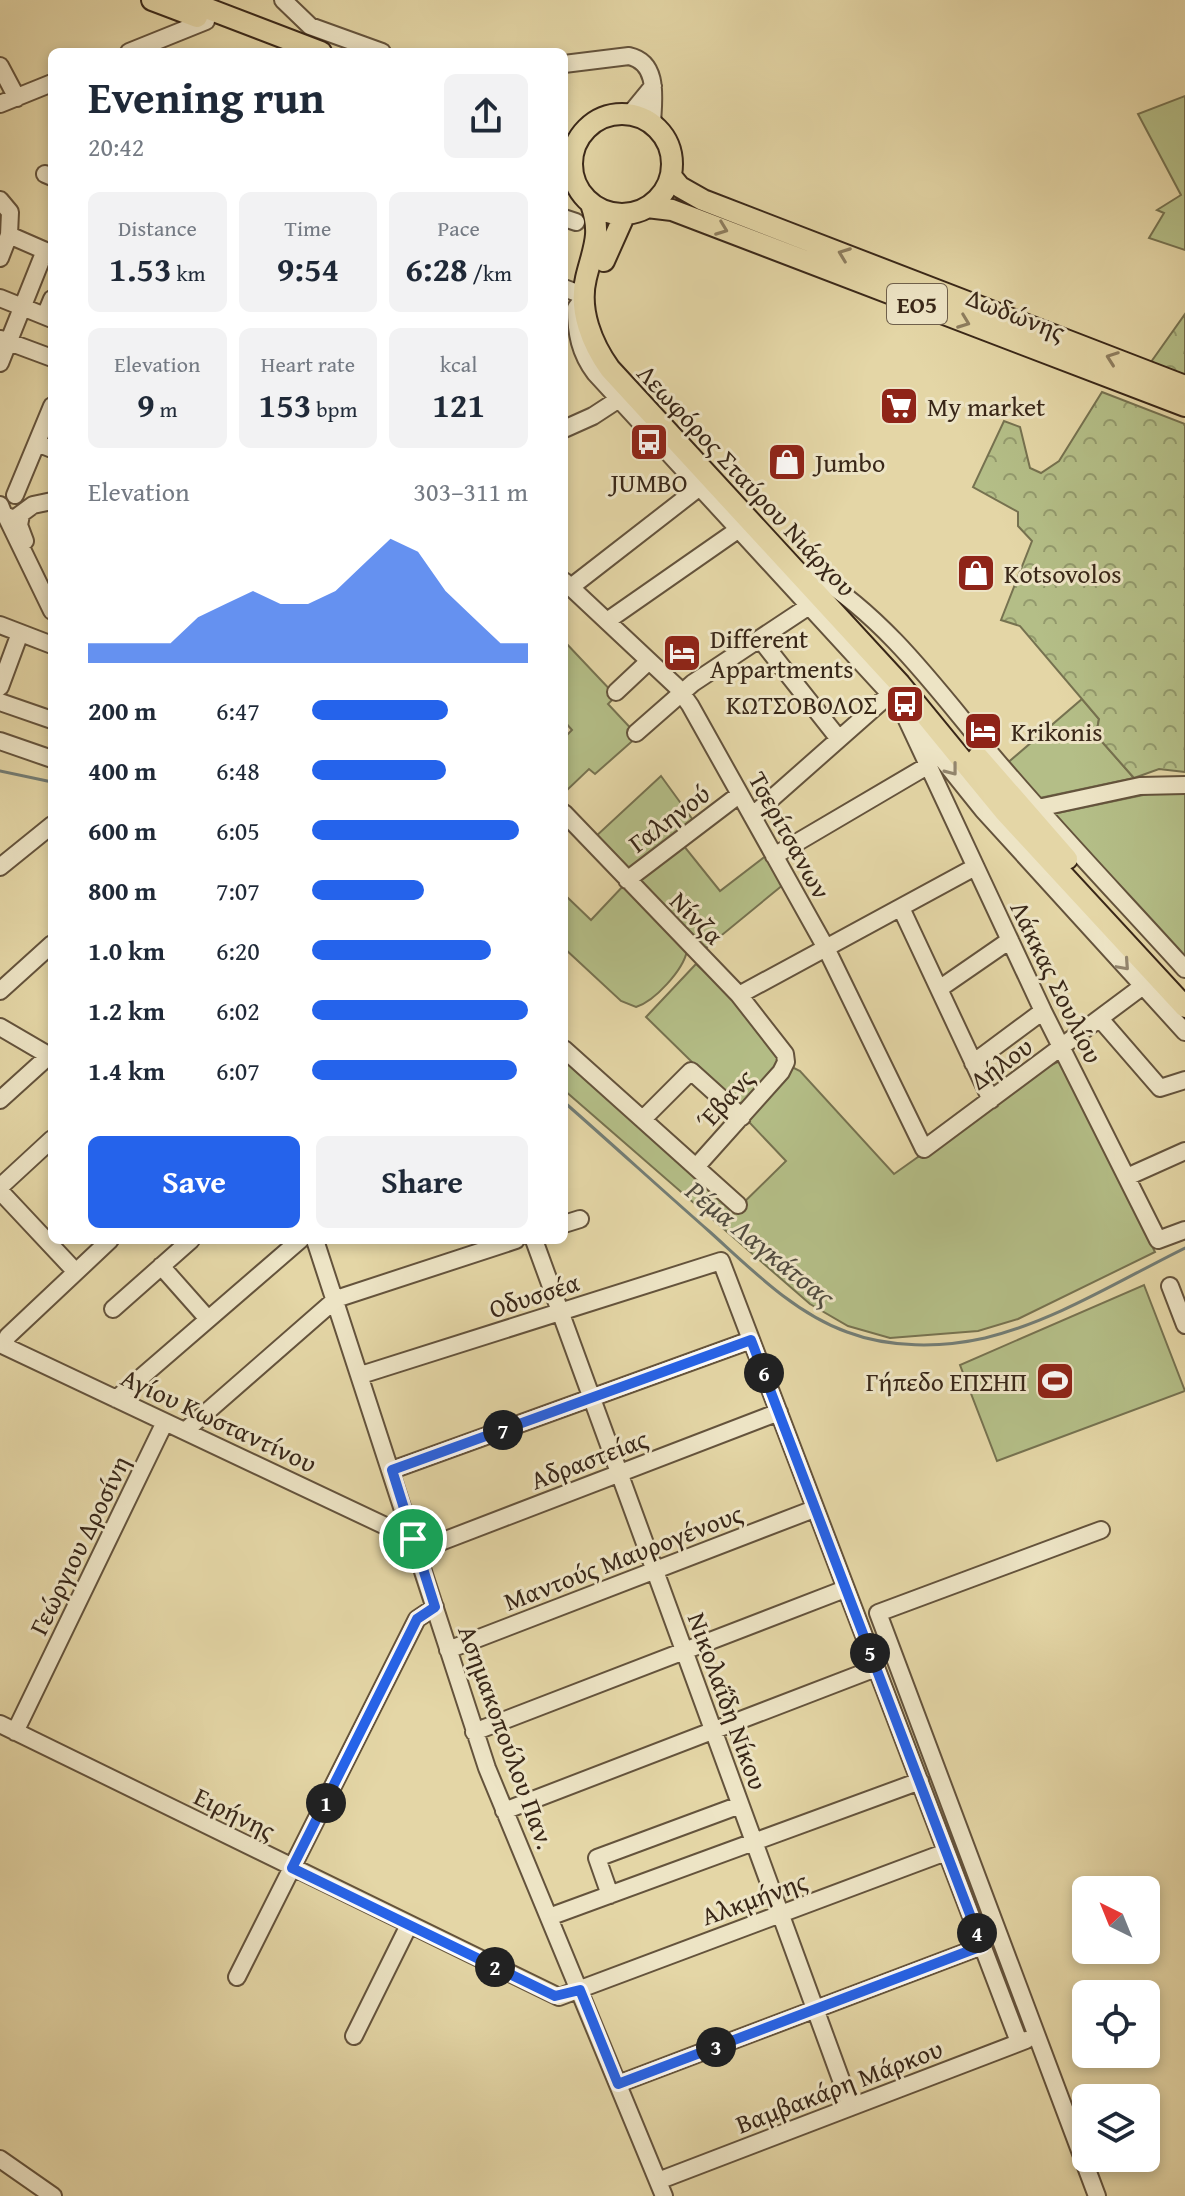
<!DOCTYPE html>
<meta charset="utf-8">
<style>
body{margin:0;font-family:"Gentium Book Plus",serif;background:#f2f2f3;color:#1f2937;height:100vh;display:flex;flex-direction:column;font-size:30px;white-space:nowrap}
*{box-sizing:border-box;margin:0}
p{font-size:26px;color:#747a83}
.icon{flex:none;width:44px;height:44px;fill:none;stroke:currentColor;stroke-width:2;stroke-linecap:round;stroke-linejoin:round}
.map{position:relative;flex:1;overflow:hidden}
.panel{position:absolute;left:48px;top:48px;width:520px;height:1196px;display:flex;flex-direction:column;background:#fff;border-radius:12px;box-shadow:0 4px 12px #0003}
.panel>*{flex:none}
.needle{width:52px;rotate:317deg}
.tools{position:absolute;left:1072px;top:1876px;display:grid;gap:16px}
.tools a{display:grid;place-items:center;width:88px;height:88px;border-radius:12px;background:#fff;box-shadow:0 4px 12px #0003;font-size:40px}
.pin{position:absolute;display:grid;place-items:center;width:68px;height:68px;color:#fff;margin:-34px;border:4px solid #fff;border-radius:50%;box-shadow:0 2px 8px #0007}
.km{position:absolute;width:40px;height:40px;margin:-20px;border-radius:50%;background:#222;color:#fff;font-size:22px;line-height:40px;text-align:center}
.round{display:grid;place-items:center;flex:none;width:84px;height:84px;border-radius:12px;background:#f2f2f3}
.headline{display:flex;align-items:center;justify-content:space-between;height:136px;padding:0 40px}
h1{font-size:44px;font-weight:700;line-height:60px}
.figures{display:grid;grid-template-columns:repeat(3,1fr);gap:12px;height:136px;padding:8px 40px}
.figures div{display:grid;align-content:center;border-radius:12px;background:#f2f2f3;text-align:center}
.figures b{font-size:34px;font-weight:700}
.figures small{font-size:22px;font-weight:400}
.figures p{font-size:22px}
.chart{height:224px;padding:16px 40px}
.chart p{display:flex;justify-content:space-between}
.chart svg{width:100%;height:144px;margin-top:8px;fill:#2563eb;opacity:.7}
.action{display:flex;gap:16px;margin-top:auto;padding:16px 40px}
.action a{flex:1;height:92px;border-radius:12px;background:#2563eb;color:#fff;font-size:32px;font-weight:700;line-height:92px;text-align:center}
.action a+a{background:#f2f2f3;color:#1f2937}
ul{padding:0 40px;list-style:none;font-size:26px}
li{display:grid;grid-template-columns:128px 96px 1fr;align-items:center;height:60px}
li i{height:20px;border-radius:10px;background:#2563eb}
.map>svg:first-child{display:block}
.green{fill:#b4be87;stroke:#767250;stroke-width:2}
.forest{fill:url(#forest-crowns);stroke:#767250;stroke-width:2}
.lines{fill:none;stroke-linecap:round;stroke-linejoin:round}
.stream{stroke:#737d75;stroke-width:3}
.minor-casing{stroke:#64533c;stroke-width:20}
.major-casing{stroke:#392718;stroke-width:24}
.minor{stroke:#ede4c5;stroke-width:16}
.major{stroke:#e4d6a6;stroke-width:20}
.oneway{stroke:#8e7e5f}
.oneway2{stroke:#93866e}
.route-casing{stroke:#fff;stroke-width:16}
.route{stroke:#2563eb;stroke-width:10}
.labels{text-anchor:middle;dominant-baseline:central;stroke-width:6;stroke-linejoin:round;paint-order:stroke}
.shield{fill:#ede4c5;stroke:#6f604c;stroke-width:2}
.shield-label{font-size:24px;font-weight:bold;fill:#392718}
.street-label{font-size:26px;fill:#392718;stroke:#ede4c5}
.poi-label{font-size:26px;fill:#392718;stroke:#ede4c5;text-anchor:start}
.water-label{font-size:28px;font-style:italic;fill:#514b3f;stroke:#ede4c5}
</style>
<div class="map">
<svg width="1185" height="2196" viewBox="0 0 1185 2196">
<defs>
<pattern id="forest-crowns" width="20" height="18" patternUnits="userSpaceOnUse" patternTransform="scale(2)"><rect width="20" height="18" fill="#b4be87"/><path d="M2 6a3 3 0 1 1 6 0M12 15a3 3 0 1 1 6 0" fill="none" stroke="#939a6d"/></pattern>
</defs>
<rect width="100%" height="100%" fill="#e4d6a6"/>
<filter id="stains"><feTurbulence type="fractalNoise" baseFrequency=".0025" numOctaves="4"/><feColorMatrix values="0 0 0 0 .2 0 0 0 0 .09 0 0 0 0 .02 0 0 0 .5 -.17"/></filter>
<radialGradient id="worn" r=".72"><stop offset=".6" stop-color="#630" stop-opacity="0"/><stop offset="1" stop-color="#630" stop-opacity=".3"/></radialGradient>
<path class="green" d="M1185 96V250L1149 238 1164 213 1157 210 1181 195 1138 114Z
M564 641 616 696 608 704 638 736 595 774 589 769 564 793V738L572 730 564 721Z
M1082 699 1099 719 1096 735 1134 778 1035 799 1005 765Z
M661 776 693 820 675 835 720 891 767 855 784 884 700 953 594 838Z
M1148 794H1185V962L1053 814Z
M625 884 687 951C683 970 655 1001 636 1007L621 1001 564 948V894L591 920Z
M696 964 721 987 782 1058 742 1111 646 1017Z
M564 1054 735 1211 786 1161 748 1121 790 1066 800 1071 894 1174 1042 1069 1060 1061 1155 1252 1018 1319 978 1331 890 1338 848 1326 810 1304 564 1090Z
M1144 1285 1185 1391 997 1461 960 1365Z"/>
<path class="forest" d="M1185 314V375L1151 362Z
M1102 392 1185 424V772L1159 769 1134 778 1096 735 1099 719 1020 626 1001 620 1032 541 1018 526V512L973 487 1004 421 1020 427 1030 468 1041 473 1059 461Z"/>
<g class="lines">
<path class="stream" d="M0 771 52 782
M564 1102C613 1145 661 1189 710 1232 751 1269 794 1313 847 1332 889 1348 941 1348 985 1338 1055 1321 1120 1280 1185 1248"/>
<defs>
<path id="minor" d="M283 0 310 26 382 52
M129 52 206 21
M564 64 629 56C660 63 653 100 652 124
M0 66 17 98
M0 104 52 83
M630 114 653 86
M45 174 52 177
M0 200 10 212 9 235 0 258
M564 218 576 222
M9 235 48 252
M564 288 585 296 576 308C576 333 580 353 595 373L890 694 983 810 1185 1032
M0 298 52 319
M45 316 52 299
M1 339 52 358
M0 363 42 258 52 252
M564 429 593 416 619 399
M37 443 52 449
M15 495 52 406
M0 505 4 515 14 519 33 505 52 501
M21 515 19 525 25 541
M6 516 52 611
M815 575C894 623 949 707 1009 775 1066 841 1126 904 1185 969
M564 581 677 687 690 705 826 948 924 1149 1151 980
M571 587 701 486
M607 621 739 529
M0 625 52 645
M760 639 839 739
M0 687 20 633
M616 692 649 661
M0 702 52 720
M907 720 1043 1011 1158 1240 1185 1230
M636 733 693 683 809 606
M0 741 52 759
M1038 808 1140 786 1185 785
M564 813 739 995 785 1054 786 1062 781 1072 696 1167
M752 816 890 694
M774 856 927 766
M0 867 52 825
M627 880 740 794
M901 908 991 1100
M939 989 1010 940
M0 991 52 944
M739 995 975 867
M1101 1020 1160 1088 1185 1080
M0 1027 48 1055
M564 1049 738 1205
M973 1063 1043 1011
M0 1100 52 1053
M644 1118 691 1071 742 1117
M1127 1177 1185 1151
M0 1187 52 1139
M0 1191 76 1272
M564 1224 580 1219
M315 1240 487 1768 664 2196
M534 1240 851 2107
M161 1266 208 1319
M1170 1286 1185 1325
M113 1309 191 1240
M0 1344 413 1539
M3 1345 8 1336 110 1240
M361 1375 721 1261 1019 2042
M116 1399 300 1240
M185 1431 336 1299 516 1240
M392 1470 751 1340
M417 1551 779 1412
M448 1650 814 1509
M0 1724 559 1997 946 1852
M15 1732 165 1422
M474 1732 845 1589
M504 1811 876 1668
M610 1895 597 1858 740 1805
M549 1917 920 1781
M237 1977 417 1619 435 1607
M354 2036 409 1925
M618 2084 982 1946
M0 2159 53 2196
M658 2181 1026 2040
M1097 2196 878 1613 1101 1530"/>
<path id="major" d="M152 0 197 17
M185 0 321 52
M572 164a50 50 0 1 1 100 0a50 50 0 1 1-100 0Z
M671 176 680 187 703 200 1185 386
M591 204C602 234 593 249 586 278 578 310 592 344 610 369L900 684 1004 811 1185 1007
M647 207 672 210 1185 406
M604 261 625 214
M978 757 1067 859"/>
</defs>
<use href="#minor" class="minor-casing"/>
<use href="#major" class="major-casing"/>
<use href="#minor" class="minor"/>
<use href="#major" class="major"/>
</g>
<defs><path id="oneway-chevron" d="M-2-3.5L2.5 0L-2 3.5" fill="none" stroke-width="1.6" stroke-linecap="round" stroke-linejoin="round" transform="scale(2)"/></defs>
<g class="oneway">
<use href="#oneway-chevron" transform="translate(722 229) rotate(21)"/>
<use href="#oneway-chevron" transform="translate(844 254) rotate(-159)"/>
<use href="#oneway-chevron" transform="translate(964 322) rotate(21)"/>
<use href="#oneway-chevron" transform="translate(1112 358) rotate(-160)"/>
</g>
<g class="oneway2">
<use href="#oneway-chevron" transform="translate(952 770) rotate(52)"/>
<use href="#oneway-chevron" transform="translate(1124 965) rotate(48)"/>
</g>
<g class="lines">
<defs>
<path id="route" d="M751 1340 982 1946 618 2084 580 1990 555 1996 292 1868 417 1619 435 1607 392 1470Z"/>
</defs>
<use href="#route" class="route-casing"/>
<use href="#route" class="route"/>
</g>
<defs>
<symbol id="supermarket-square" viewBox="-11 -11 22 22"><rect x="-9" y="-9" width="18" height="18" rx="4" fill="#8f2418" stroke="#ede4c5"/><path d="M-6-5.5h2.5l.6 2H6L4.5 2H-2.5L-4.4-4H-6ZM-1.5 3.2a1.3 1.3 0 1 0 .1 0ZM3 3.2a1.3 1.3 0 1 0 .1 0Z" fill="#fff"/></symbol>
<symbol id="bus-square" viewBox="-11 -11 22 22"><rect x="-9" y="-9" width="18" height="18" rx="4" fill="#8f2418" stroke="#ede4c5"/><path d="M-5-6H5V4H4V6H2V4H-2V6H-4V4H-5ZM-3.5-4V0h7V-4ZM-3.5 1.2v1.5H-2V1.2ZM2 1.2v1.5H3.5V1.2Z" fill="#fff"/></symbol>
<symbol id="shop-square" viewBox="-11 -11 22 22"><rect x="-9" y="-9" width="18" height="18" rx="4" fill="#8f2418" stroke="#ede4c5"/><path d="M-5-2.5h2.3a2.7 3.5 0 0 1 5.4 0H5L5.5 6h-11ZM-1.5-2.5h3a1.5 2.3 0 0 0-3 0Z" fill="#fff"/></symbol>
<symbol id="hotel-square" viewBox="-11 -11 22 22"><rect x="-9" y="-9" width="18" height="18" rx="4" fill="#8f2418" stroke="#ede4c5"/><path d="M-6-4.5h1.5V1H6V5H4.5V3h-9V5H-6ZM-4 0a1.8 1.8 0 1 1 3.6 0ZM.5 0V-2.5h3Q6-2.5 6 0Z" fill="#fff"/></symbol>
<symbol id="stadium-square" viewBox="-11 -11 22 22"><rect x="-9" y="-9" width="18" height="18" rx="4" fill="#8f2418" stroke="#ede4c5"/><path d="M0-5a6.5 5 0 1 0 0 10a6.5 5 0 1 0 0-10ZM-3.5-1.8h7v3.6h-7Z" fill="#fff"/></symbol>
</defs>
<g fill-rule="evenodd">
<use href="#supermarket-square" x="877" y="384" width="44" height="44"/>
<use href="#bus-square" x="627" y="420" width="44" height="44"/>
<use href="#shop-square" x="765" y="440" width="44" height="44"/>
<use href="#shop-square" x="954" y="551" width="44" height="44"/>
<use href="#hotel-square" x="660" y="631" width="44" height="44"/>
<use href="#bus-square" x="883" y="682" width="44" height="44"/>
<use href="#hotel-square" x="961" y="709" width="44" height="44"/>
<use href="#stadium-square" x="1033" y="1359" width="44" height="44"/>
</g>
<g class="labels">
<rect class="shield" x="887" y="284" width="60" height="40" rx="6"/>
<g class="shield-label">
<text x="917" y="304">ΕΟ5</text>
</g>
<g class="street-label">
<text transform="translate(1016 314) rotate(21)">Δωδώνης</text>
<text transform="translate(747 480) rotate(47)">Λεωφόρος Σταύρου Νιάρχου</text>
<text transform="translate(669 818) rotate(-37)">Γαληνού</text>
<text transform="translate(790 835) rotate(61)">Τσερίτσανων</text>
<text transform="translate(697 918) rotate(45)">Νίνζα</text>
<text transform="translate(1057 982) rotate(64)">Λάκκας Σουλίου</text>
<text transform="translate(1001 1063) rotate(-36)">Δήλου</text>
<text transform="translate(725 1099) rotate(-48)">Έβανς</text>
<text transform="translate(534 1295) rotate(-18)">Οδυσσέα</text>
<text transform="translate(219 1420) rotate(25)">Αγίου Κωσταντίνου</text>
<text transform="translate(589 1459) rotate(-21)">Αδραστείας</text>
<text transform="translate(79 1545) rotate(-64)">Γεώργιου Δροσίνη</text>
<text transform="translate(623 1557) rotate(-21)">Μαντούς Μαυρογένους</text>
<text transform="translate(728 1701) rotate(70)">Νικολαΐδη Νίκου</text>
<text transform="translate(507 1737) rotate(70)">Ασημακοπούλου Παν.</text>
<text transform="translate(235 1813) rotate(26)">Ειρήνης</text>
<text transform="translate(754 1898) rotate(-20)">Αλκμήνης</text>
<text transform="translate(839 2086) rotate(-21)">Βαμβακάρη Μάρκου</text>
</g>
<g class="poi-label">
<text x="927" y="406">My market</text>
<text x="815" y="462">Jumbo</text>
<text x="649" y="482" text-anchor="middle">JUMBO</text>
<text x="1004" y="573">Kotsovolos</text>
<text x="710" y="638">Different<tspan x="710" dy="30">Appartments</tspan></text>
<text x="877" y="704" text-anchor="end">ΚΩΤΣΟΒΟΛΟΣ</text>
<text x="1011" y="731">Krikonis</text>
<text x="1027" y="1381" text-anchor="end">Γήπεδο ΕΠΣΗΠ</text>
</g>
<g class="water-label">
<text transform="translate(761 1243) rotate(39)">Ρέμα Λαγκάτσας</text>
</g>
</g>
<rect width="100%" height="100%" filter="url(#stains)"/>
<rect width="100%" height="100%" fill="url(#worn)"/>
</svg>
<div class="tools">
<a><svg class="needle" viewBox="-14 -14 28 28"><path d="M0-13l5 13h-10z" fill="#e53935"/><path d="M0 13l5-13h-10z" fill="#747a83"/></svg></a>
<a><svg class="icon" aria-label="locate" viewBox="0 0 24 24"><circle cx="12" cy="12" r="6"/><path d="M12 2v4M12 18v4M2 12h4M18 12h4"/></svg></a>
<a><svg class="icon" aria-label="layers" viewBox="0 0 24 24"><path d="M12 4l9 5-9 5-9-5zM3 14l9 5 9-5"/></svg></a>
</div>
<div class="pin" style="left:413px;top:1539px;background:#1e9e55"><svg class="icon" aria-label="arrive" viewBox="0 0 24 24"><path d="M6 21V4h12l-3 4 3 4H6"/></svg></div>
<b class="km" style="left:326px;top:1803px">1</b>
<b class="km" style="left:495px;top:1967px">2</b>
<b class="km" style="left:716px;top:2047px">3</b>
<b class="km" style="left:977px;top:1933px">4</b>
<b class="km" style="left:870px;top:1653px">5</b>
<b class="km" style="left:764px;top:1373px">6</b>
<b class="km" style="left:503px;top:1430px">7</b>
<section class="panel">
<div class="headline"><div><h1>Evening run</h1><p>20:42</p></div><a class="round"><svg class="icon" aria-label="share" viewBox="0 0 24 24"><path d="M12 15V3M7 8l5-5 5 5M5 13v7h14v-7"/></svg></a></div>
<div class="figures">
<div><p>Distance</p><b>1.53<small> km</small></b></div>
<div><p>Time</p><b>9:54</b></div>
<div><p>Pace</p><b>6:28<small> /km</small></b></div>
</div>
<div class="figures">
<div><p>Elevation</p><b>9<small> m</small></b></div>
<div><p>Heart rate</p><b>153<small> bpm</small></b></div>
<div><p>kcal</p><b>121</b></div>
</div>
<div class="chart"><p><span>Elevation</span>303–311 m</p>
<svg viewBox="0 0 160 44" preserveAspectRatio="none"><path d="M0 44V38L10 38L20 38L30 38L40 30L50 26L60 22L70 26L80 26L90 22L100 14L110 6L120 10L130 22L140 30L150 38L160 38V44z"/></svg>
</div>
<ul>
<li><b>200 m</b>6:47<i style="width:63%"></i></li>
<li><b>400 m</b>6:48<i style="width:62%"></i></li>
<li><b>600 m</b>6:05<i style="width:96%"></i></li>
<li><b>800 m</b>7:07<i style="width:52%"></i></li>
<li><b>1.0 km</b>6:20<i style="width:83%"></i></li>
<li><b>1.2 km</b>6:02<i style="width:100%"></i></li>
<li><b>1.4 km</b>6:07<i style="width:95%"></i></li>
</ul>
<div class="action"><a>Save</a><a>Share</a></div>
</section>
</div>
